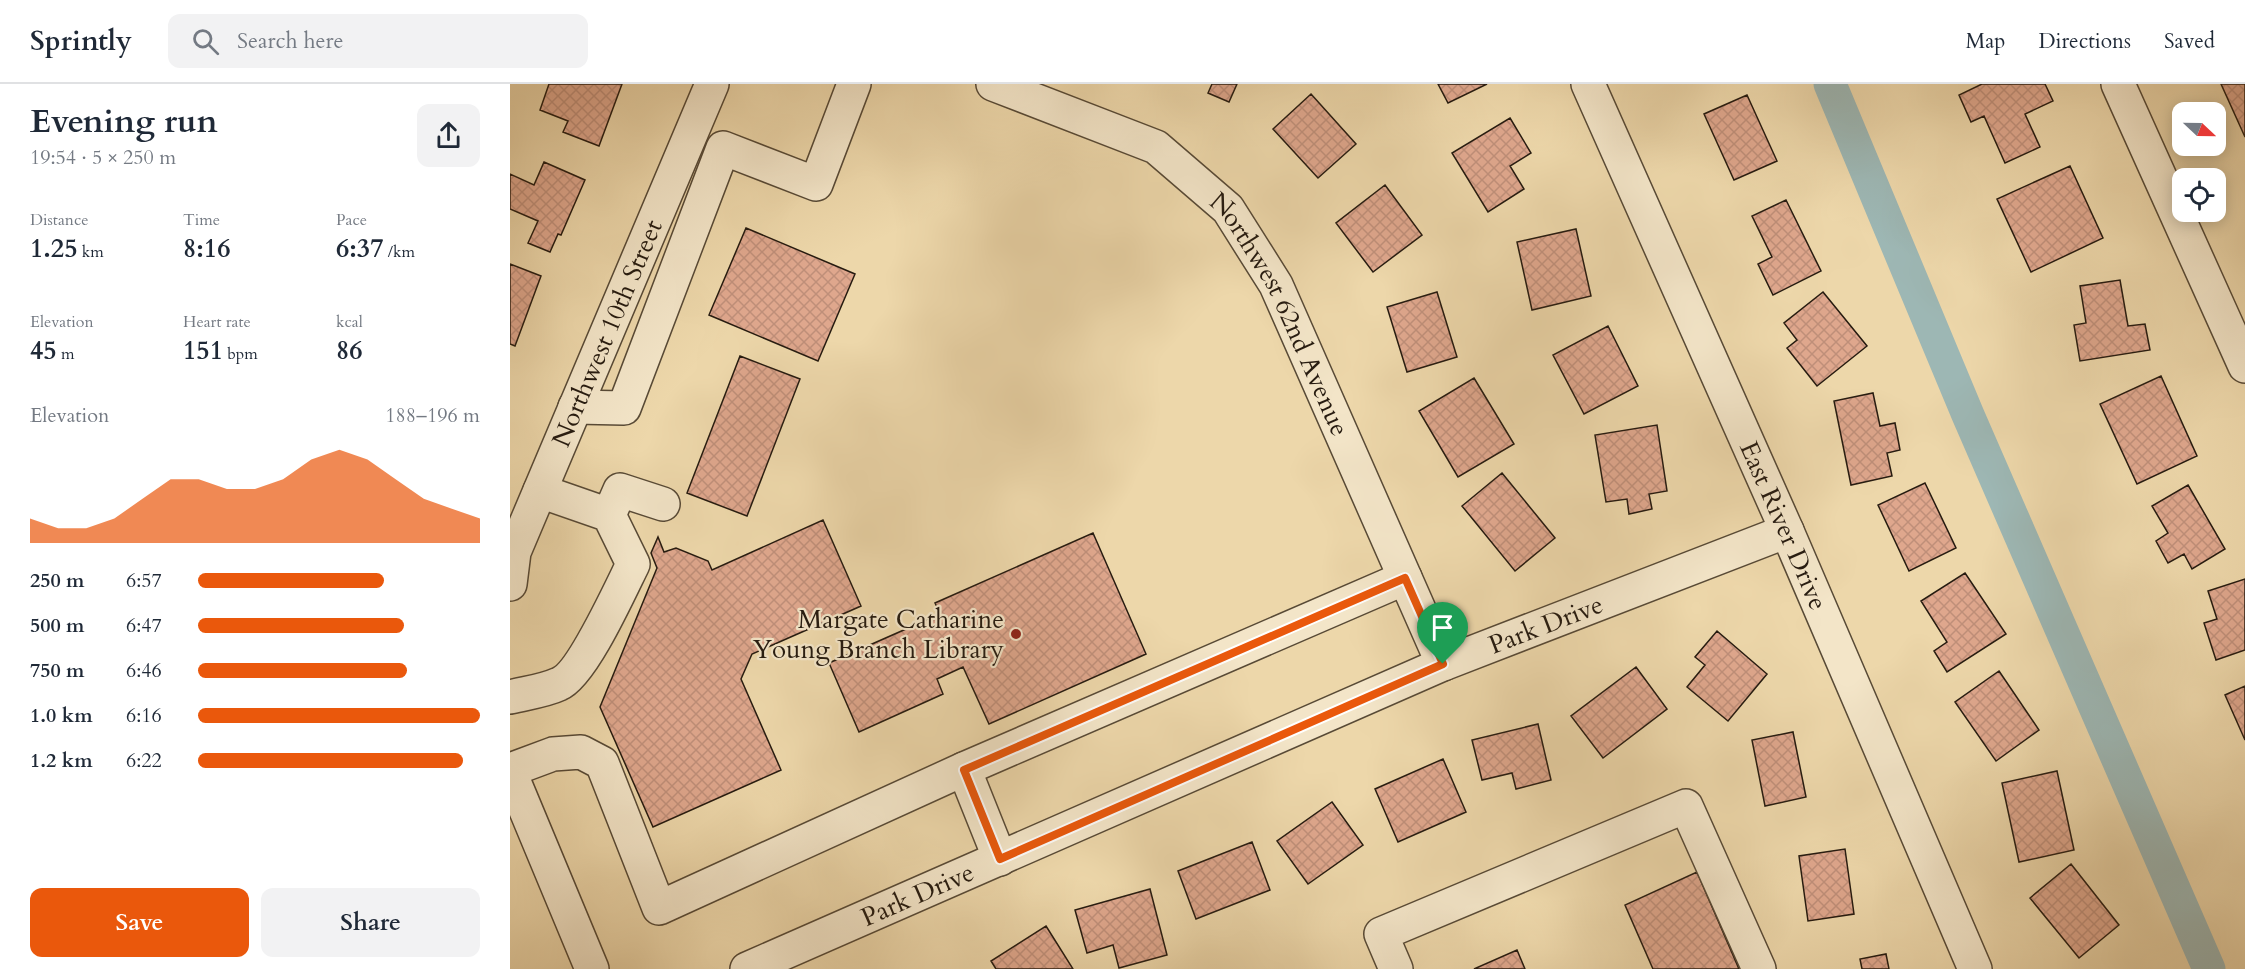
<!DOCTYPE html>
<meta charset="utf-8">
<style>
body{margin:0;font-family:Cardo,serif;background:#f2f2f3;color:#1f2937;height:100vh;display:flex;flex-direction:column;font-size:22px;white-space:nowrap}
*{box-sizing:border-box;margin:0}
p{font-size:20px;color:#747a83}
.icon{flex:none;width:33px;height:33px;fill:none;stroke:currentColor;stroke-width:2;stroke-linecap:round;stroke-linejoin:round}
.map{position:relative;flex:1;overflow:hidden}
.side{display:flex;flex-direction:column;background:#fff;width:510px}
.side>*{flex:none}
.needle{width:39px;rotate:112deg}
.controls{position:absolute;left:1662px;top:18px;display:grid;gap:12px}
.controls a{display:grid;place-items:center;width:54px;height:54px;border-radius:12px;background:#fff;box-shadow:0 3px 15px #0003;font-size:30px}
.pin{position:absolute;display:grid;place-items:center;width:51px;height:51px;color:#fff;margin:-62px -26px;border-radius:50% 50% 50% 0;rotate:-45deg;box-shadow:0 0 6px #0007}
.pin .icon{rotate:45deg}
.round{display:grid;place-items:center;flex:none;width:63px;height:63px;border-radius:12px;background:#f2f2f3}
.summary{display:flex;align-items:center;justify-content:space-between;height:102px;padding:0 30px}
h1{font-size:33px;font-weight:600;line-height:45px}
.metrics{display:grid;grid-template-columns:repeat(3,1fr);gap:9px;height:102px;padding:6px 30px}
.metrics div{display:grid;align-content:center}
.metrics b{font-size:26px;font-weight:600}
.metrics small{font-size:16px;font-weight:400}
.metrics p{font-size:16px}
.chart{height:168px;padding:12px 30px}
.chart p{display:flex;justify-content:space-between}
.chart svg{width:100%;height:108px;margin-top:6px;fill:#ea580c;opacity:.7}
.button{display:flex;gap:12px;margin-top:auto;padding:12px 30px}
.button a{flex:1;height:69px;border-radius:12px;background:#ea580c;color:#fff;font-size:24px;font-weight:600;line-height:69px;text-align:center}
.button a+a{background:#f2f2f3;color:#1f2937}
ul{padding:0 30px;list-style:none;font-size:20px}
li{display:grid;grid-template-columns:96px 72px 1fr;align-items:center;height:45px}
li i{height:15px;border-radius:8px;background:#ea580c}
header{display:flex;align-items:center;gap:36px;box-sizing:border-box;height:84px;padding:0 30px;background:#fff;border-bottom:2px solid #e0e1e3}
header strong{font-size:28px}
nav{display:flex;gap:33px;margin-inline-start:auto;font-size:21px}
.search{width:420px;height:54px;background:#f2f2f3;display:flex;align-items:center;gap:15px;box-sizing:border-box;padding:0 21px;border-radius:12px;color:#747a83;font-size:22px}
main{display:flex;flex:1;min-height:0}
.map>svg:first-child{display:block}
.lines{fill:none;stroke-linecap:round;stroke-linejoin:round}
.canal{stroke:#9db7b4;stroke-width:33}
.building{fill:url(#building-cross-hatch);stroke:#261b10;stroke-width:1.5}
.minor-casing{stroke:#584a36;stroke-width:36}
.minor{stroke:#f3e5c8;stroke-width:33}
.route-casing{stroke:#fff;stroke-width:12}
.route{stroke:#ea580c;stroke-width:8}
.poi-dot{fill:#8f2418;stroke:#f3e5c8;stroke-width:2}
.labels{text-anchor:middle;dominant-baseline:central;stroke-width:4.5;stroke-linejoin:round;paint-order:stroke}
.street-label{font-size:26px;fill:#261b10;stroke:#f3e5c8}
.poi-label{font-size:26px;fill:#261b10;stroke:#f3e5c8;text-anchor:end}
</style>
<header>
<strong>Sprintly</strong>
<div class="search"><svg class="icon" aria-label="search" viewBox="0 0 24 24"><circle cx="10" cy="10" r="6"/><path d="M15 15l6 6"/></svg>Search here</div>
<nav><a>Map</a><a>Directions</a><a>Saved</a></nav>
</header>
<main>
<section class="side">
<div class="summary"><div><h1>Evening run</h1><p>19:54 · 5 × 250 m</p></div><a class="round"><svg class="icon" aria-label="share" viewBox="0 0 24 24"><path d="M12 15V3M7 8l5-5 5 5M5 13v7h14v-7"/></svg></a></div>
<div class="metrics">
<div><p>Distance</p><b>1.25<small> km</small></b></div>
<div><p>Time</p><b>8:16</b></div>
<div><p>Pace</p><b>6:37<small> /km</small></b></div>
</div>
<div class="metrics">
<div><p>Elevation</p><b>45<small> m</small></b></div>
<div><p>Heart rate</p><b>151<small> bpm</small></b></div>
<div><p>kcal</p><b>86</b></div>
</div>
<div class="chart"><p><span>Elevation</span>188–196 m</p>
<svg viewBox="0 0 160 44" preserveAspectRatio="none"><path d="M0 44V34L10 38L20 38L30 34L40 26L50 18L60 18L70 22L80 22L90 18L100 10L110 6L120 10L130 18L140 26L150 30L160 34V44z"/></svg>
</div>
<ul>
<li><b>250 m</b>6:57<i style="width:66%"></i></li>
<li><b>500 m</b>6:47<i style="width:73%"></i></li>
<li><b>750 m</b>6:46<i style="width:74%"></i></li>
<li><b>1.0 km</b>6:16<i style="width:100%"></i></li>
<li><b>1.2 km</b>6:22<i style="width:94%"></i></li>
</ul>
<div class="button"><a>Save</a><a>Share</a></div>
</section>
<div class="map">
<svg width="1735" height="885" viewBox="0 0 1735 885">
<defs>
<pattern id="building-cross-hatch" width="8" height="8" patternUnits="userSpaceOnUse" patternTransform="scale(1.5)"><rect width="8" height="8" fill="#dfa78d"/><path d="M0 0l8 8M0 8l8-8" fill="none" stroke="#bf8f79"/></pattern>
</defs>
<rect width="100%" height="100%" fill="#edd7aa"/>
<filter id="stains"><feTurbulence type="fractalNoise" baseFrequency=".00333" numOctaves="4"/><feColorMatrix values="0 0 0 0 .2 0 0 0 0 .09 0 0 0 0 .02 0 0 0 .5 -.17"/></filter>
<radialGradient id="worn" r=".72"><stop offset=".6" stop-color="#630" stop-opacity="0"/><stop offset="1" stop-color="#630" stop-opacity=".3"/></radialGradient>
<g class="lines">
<path class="canal" d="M1320 0 1458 331 1699 885"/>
</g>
<path class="building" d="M39 0H112L89 62 53 48 58 37 30 26Z
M702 0H727L719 18 698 9Z
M928 0H977L938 19Z
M1472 0H1535L1543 17 1515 30 1530 63 1495 79 1474 32 1461 38 1449 11Z
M1711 0H1735V53Z
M801 10 846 60 808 94 763 45Z
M1237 11 1267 77 1224 96 1194 30Z
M1000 34 1021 69 1000 82 1014 105 978 128 942 69Z
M34 78 75 96 51 151 48 150 40 168 18 159 28 137 0 125V90L24 101Z
M1560 82 1593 154 1521 188 1487 115Z
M875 101 912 151 863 188 826 139Z
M1276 116 1311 187 1263 211 1248 180 1262 173 1242 132Z
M236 144 345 190 308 277 199 231Z
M1066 145 1081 212 1022 226 1007 158Z
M0 180 31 192 5 262 0 260Z
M1610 196 1618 242 1635 240 1640 266 1570 277 1564 241 1576 239 1570 202Z
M927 208 947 273 897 288 877 223Z
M1313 208 1357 262 1307 302 1277 264 1287 256 1274 239Z
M1098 242 1128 302 1074 330 1043 271Z
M230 272 290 295 237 432 177 409Z
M1651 292 1687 372 1627 400 1590 320Z
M964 294 1004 360 948 393 909 327Z
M1363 309 1370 342 1385 339 1390 366 1377 369 1382 392 1341 401 1324 317Z
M1147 341 1157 407 1139 410 1142 425 1119 430 1117 415 1096 418 1085 351Z
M992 389 1045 454 1005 487 952 422Z
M1415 399 1446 464 1399 487 1368 421Z
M1678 401 1715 465 1682 485 1674 470 1658 479 1646 457 1658 449 1642 422Z
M313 436 351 522 242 570 231 595 271 686 143 743 90 623 147 484 141 469 148 453 154 468 166 464 198 477 202 486Z
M583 449 636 570 479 640 453 583 427 595 433 610 349 648 319 579 430 530 425 519Z
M1455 489 1496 550 1437 588 1424 567 1437 558 1411 517Z
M1735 495V566L1706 576 1694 539 1707 535 1698 507Z
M1207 547 1257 590 1218 637 1177 603 1195 581 1185 573Z
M1126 583 1157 625 1093 674 1061 632Z
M1489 587 1529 646 1486 677 1445 618Z
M1735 602V656L1715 611Z
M1028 640 1041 696 1006 705 1002 689 972 696 962 656Z
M1283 648 1296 713 1255 722 1242 656Z
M933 675 956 728 888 758 865 705Z
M1547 687 1564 766 1509 778 1492 699Z
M822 718 853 761 798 800 767 757Z
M742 758 760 806 686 835 668 787Z
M1335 765 1344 830 1298 837 1289 772Z
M1561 780 1609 841 1569 874 1520 814Z
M1187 788 1229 885H1143L1115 821Z
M640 805 657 871 609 884 603 861 577 869 565 826Z
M536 842 563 885H486L481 877Z
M1007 866 1015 885H964Z
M1376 870 1379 885H1352L1350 875Z"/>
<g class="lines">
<defs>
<g id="minor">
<path id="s1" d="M483 0 646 63 718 125 766 201 933 580"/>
<path id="s2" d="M1078 0 1277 447 1465 885"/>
<path d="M1608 0 1735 282"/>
<path d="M65 323 114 324 213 64 306 100 344 0"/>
<path d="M99 431 110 406 153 420"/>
<path id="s3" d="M0 500 4 468 202 0"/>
<path d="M0 613C16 609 34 607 49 600 72 591 111 504 123 480L99 431 30 407"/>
<path d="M454 685 490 775"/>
<path d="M0 686 43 670 71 668 92 679 149 824 454 685 895 494"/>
<path d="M0 688 82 885"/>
<path id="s4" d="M237 885 933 580 1277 447"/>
<path d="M886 885 871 850 1176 722 1249 885"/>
</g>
</defs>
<use href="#minor" class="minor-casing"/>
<use href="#minor" class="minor"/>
</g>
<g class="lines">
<defs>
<path id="route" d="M895 494 933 580 490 775 454 686Z"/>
</defs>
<use href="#route" class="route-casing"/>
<use href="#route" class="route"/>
</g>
<circle class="poi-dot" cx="506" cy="550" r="6"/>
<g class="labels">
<g class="street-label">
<text stroke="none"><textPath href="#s1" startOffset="387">Northwest 62nd Avenue</textPath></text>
<text stroke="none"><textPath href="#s3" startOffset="270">Northwest 10th Street</textPath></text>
<text stroke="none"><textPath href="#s2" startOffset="483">East River Drive</textPath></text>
<text stroke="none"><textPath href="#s4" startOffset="870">Park Drive</textPath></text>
<text stroke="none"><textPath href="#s4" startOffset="186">Park Drive</textPath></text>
</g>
<g class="poi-label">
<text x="494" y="535">Margate Catharine<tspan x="494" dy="30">Young Branch Library</tspan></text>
</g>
</g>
<rect width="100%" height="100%" filter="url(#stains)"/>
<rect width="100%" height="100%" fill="url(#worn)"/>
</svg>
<div class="controls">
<a><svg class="needle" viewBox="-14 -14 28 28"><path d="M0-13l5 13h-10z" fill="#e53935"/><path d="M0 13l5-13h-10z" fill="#747a83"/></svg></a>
<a><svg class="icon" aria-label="locate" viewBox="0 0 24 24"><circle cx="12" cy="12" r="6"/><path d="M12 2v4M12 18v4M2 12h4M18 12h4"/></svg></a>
</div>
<div class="pin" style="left:933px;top:580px;background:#1e9e55"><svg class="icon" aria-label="arrive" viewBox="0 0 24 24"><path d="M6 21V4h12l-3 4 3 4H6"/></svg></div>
</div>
</main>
